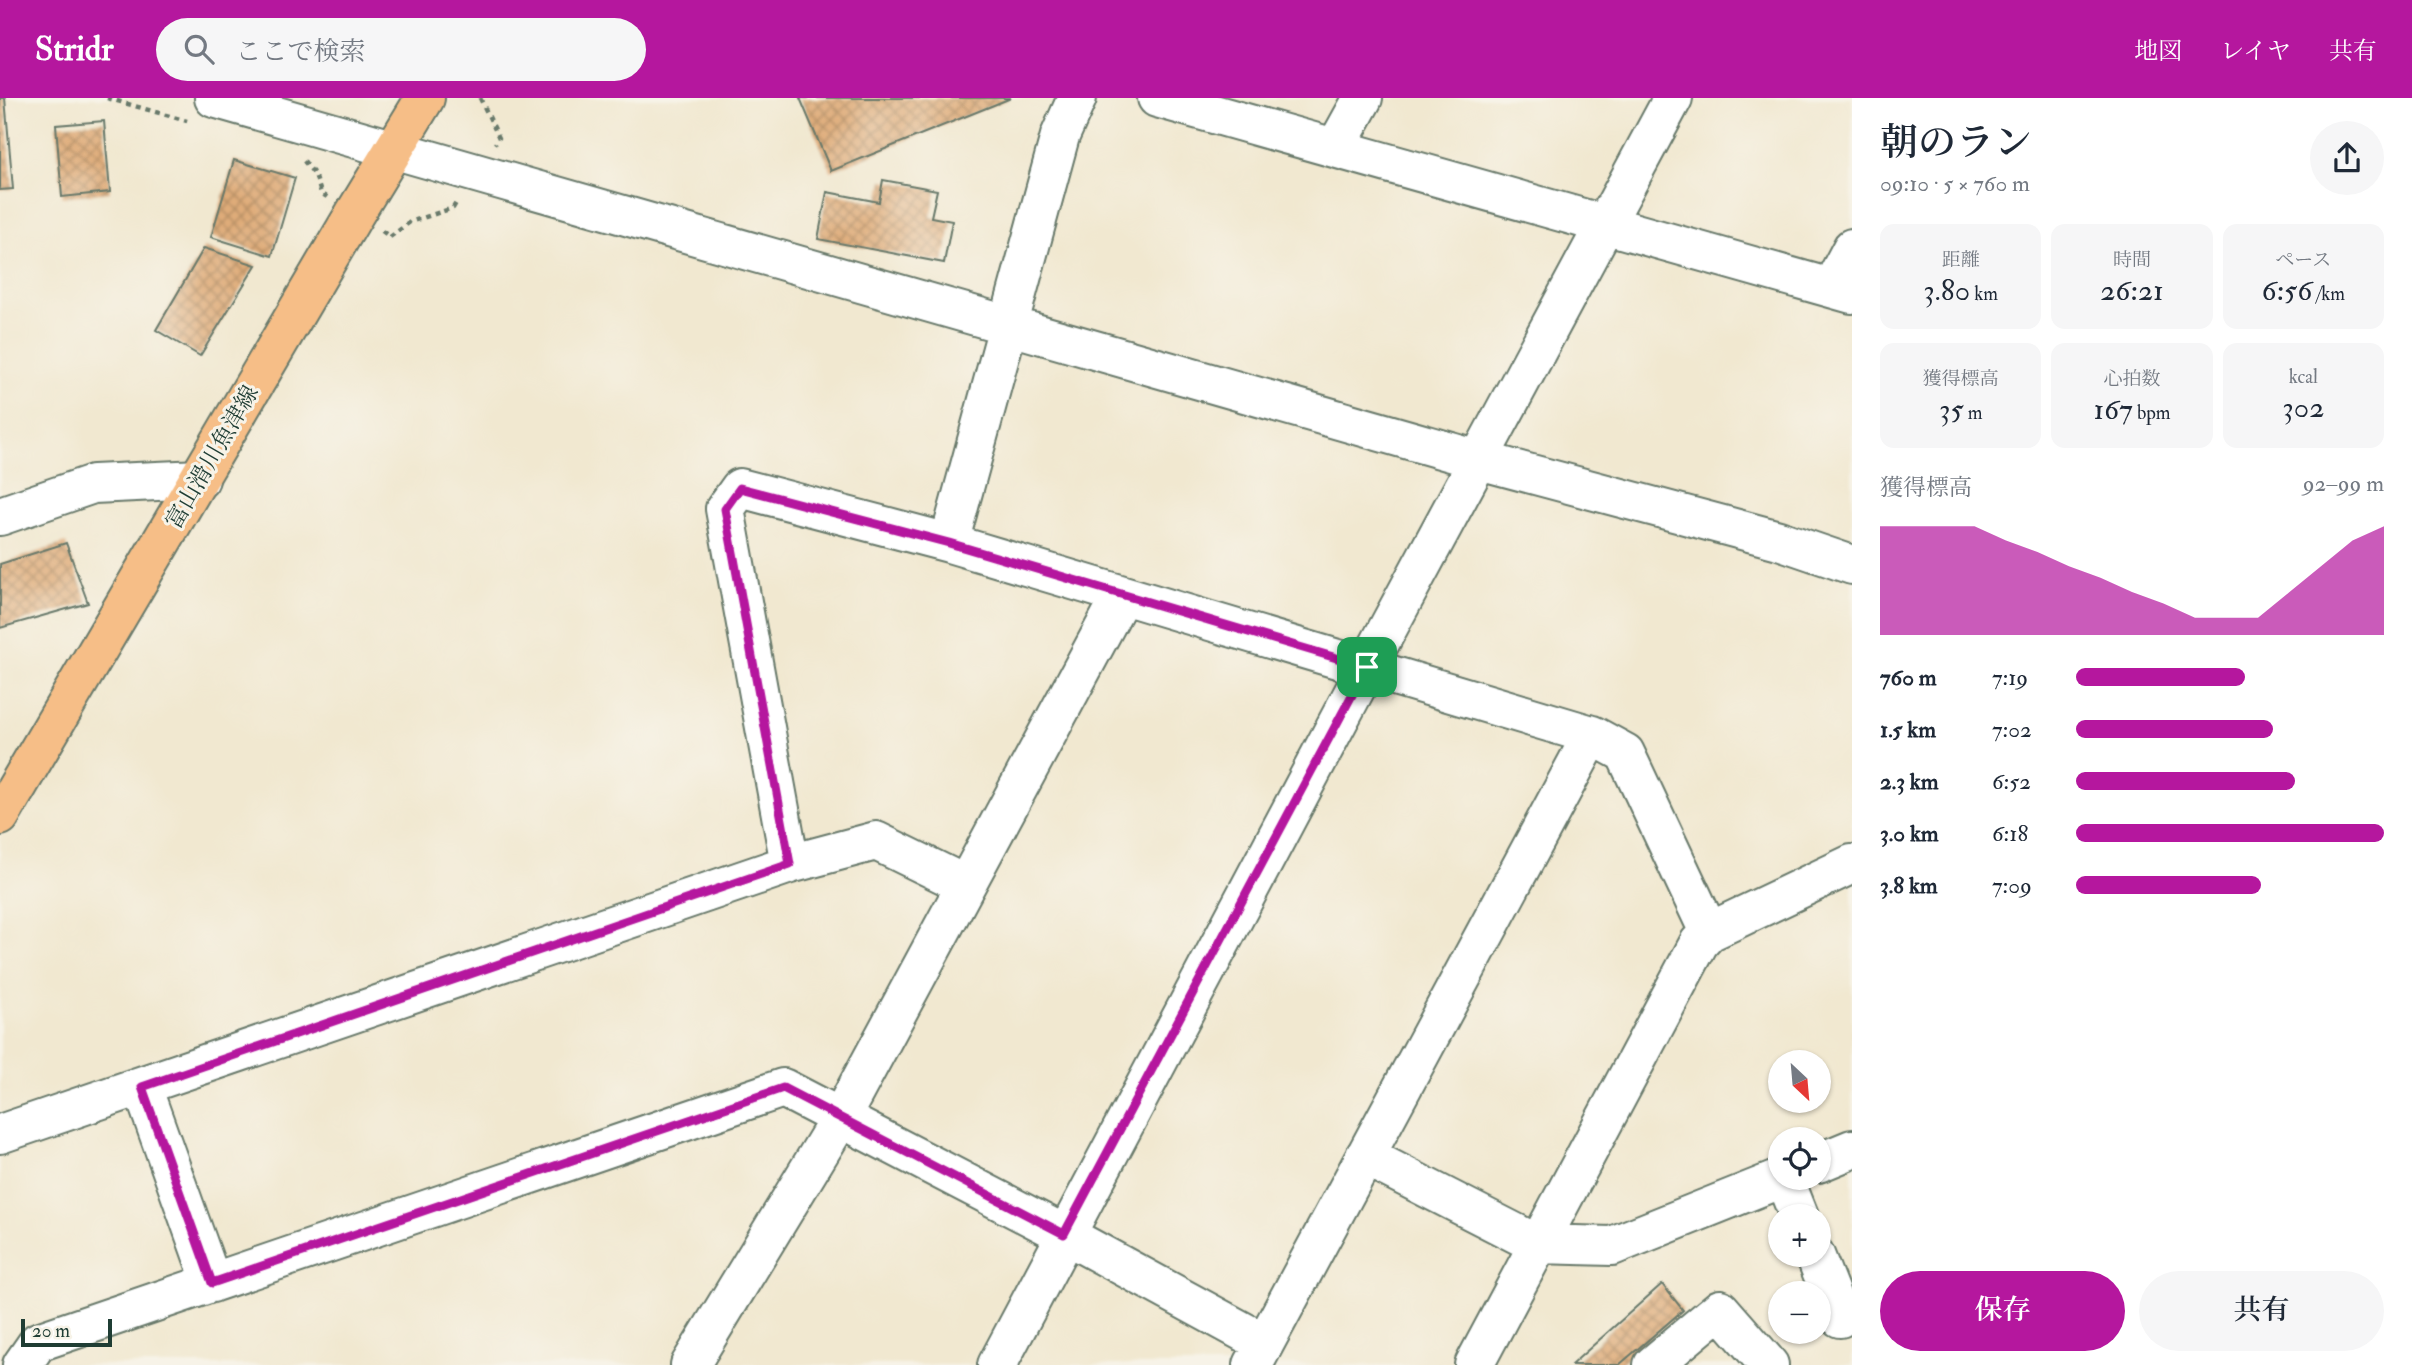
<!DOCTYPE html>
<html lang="ja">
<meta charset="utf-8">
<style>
body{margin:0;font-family:"IM FELL Double Pica","Noto Serif JP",serif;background:#f6f6f7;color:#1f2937;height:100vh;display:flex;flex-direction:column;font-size:26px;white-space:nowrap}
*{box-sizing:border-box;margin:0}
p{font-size:23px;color:#747a83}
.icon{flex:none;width:38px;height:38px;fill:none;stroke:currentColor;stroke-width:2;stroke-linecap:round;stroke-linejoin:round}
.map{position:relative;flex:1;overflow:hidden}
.details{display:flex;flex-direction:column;background:#fff;width:560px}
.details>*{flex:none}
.needle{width:46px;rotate:154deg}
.fabs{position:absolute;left:1768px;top:952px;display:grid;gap:14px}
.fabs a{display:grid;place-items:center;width:63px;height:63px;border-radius:50%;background:#fff;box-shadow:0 2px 5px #0004;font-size:35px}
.scale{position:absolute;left:21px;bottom:18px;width:91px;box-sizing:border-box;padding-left:7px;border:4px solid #1f3d34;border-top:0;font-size:19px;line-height:24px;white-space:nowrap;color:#1f3d34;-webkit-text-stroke:5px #f7f3e8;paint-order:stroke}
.pin{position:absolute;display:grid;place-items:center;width:60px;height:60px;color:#fff;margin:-30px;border-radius:14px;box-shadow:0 4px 10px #0006}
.round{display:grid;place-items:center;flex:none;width:74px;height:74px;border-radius:37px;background:#f6f6f7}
.overview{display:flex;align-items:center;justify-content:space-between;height:119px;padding:0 28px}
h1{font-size:38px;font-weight:600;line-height:52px}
.figures{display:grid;grid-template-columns:repeat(3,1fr);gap:10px;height:119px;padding:7px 28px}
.figures div{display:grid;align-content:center;border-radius:14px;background:#f6f6f7;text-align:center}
.figures b{font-size:30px;font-weight:600}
.figures small{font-size:19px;font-weight:400}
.figures p{font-size:19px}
.chart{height:196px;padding:14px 28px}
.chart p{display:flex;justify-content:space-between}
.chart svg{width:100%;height:126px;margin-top:7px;fill:#b5179e;opacity:.7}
.cta{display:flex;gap:14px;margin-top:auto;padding:14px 28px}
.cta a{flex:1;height:80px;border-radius:42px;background:#b5179e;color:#fff;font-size:28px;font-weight:600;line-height:80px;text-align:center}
.cta a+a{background:#f6f6f7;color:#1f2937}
ul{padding:0 28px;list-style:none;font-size:23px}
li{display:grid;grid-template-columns:112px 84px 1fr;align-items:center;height:52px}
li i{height:18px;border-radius:9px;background:#b5179e}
header{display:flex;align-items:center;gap:42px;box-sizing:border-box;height:98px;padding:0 35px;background:#b5179e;color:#fff}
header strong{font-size:33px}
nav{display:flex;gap:38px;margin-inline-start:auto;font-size:24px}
.search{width:490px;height:63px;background:#f6f6f7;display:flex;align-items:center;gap:18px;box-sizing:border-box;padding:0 24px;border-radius:38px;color:#747a83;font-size:26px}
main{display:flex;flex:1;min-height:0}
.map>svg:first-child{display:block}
.building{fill:url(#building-cross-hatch)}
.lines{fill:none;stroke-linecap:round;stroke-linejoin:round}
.minor-casing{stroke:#68796b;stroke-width:42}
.major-casing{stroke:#68796b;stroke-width:42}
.path{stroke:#68796b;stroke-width:4.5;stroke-dasharray:5 5;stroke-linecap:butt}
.minor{stroke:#fff;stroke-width:38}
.major{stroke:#f6be87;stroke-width:38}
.route-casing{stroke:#fff;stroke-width:14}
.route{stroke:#b5179e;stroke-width:9}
.labels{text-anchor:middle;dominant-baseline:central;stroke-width:6;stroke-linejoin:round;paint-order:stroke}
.street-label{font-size:23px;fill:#1f3d34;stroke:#f7f3e8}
</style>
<header>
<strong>Stridr</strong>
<div class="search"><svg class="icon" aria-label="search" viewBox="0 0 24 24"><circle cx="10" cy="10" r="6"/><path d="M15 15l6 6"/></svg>ここで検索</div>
<nav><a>地図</a><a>レイヤ</a><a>共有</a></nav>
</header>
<main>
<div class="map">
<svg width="1852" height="1267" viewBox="0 0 1852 1267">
<defs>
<pattern id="building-cross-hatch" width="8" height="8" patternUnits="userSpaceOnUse" patternTransform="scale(1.75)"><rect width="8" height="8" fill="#dfac79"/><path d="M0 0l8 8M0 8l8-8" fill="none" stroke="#b48d64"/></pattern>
</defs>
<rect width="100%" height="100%" fill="#f7f3e8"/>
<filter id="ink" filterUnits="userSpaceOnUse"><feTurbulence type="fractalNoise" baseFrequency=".0143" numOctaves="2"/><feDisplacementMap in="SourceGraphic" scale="14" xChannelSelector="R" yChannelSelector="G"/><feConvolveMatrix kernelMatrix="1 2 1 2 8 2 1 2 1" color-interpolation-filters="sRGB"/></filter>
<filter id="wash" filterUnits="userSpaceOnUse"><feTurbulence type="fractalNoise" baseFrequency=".00686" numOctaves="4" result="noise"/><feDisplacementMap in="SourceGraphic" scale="28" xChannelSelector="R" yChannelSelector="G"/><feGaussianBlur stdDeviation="1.57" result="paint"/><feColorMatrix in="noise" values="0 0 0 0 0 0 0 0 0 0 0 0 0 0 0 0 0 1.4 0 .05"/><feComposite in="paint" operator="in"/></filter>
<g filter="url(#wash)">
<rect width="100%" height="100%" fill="#f1e8d0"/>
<g id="blocks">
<path class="building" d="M0 0H5L13 91 0 92Z
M800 0H1011L831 73Z
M104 23 110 94 62 99 56 27Z
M234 62 295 80 272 158 211 139Z
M883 82 937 92 931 119 952 123 944 165 818 141 827 94 879 104Z
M204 150 256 167 200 258 156 232Z
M66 445 88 505 0 530V466Z
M1662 1186 1683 1212 1619 1267H1571Z"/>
</g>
</g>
<g filter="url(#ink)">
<use href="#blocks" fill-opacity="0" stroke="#68796b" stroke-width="2"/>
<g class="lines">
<defs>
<path id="minor" d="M214 0 1479 362 1779 442 1852 467
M1157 0 1852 196
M1336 49 1363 0
M1831 190 1852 150
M0 418 93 386 200 381
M949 445 1060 38 1077 0
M790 766 725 411 740 390 949 445 1592 637 1625 655 1709 834
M142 989 212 1185
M0 1036 790 766 876 743 966 787
M1365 1058 1537 1146 1612 1148 1782 1080
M1818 1065 1852 1051
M1784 1080 1799 1118
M1815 1157 1840 1220
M22 1267 38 1244 783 990 1064 1136 1264 1245
M690 1267 841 1019 1122 497
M997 1267 1367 569 1673 0
M1253 1267 1592 637
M1474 1267 1699 845 1709 834 1852 766
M1653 1267 1720 1211 1769 1267"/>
<path id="major" d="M0 718 355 115 425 0"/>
</defs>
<use href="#minor" class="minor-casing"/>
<use href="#major" class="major-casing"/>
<path class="path" d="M107 0 187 23
M480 0 499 40 495 46
M304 63 315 77 321 95 327 99
M382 133 390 139 410 124 453 110 456 105"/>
<use href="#minor" class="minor"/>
<use href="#major" class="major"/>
</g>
</g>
<g class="lines" filter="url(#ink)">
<defs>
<path id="route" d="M740 390 949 445 1367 569 1064 1136 783 990 212 1185 142 989 790 766 725 411Z"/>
</defs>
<use href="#route" class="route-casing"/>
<use href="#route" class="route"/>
</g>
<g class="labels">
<g class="street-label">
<text transform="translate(212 359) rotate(-60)">富山滑川魚津線</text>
</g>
</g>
</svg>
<div class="fabs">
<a><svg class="needle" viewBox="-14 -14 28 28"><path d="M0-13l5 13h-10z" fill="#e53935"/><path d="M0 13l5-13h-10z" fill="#747a83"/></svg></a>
<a><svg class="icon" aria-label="locate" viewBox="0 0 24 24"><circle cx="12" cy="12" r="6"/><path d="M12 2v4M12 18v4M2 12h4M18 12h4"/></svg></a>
<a>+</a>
<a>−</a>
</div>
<div class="scale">20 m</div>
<div class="pin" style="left:1367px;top:569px;background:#1e9e55"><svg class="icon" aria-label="arrive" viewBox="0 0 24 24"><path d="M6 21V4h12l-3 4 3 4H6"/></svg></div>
</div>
<section class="details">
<div class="overview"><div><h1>朝のラン</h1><p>09:10 · 5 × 760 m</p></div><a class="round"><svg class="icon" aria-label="share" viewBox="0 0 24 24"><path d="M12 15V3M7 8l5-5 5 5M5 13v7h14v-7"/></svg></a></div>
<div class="figures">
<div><p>距離</p><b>3.80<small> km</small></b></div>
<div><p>時間</p><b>26:21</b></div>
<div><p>ペース</p><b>6:56<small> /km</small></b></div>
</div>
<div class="figures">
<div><p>獲得標高</p><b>35<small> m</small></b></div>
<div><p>心拍数</p><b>167<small> bpm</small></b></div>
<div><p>kcal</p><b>302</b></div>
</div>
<div class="chart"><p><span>獲得標高</span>92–99 m</p>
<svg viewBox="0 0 160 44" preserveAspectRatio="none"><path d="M0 44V6L10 6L20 6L30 6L40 11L50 15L60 20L70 24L80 29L90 33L100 38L110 38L120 38L130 29L140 20L150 11L160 6V44z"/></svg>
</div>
<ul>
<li><b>760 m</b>7:19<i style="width:55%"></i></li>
<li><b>1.5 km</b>7:02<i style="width:64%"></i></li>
<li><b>2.3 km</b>6:52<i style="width:71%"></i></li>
<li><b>3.0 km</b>6:18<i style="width:100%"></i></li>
<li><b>3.8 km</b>7:09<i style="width:60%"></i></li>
</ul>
<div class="cta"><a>保存</a><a>共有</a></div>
</section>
</main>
